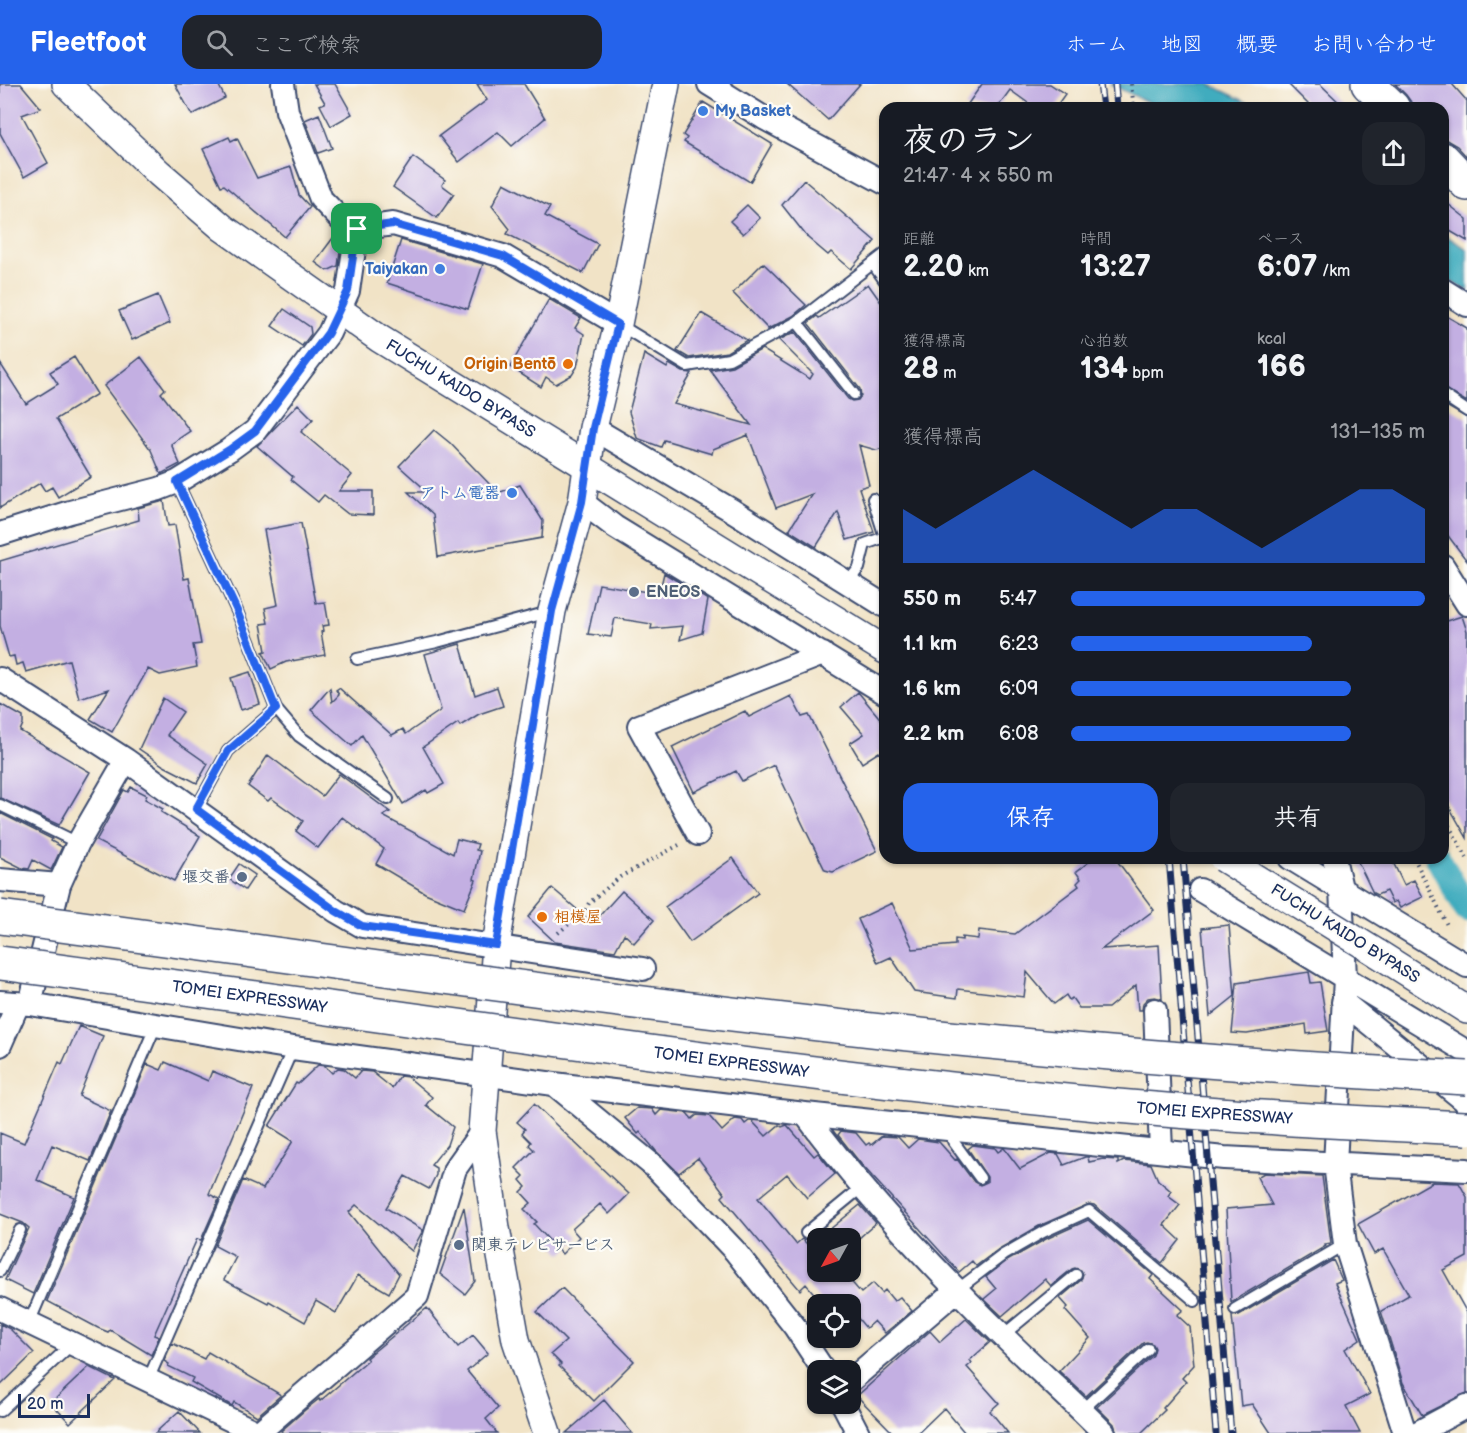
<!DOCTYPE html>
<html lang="ja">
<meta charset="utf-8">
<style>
body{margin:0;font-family:"Balsamiq Sans","Klee One",sans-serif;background:#20242c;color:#f1f3f6;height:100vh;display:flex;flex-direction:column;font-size:22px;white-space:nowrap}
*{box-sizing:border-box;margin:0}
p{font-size:20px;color:#9ea1a6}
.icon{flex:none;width:33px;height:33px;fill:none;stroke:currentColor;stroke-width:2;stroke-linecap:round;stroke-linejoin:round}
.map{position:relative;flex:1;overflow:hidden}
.panel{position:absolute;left:879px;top:18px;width:570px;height:762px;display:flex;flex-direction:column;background:#171b24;border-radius:18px;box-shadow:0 2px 4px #0004}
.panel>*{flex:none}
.needle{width:39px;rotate:230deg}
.fabs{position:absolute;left:807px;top:1144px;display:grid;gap:12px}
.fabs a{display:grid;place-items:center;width:54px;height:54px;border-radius:12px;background:#171b24;box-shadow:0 2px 4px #0004;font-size:30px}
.scale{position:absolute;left:18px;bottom:15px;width:72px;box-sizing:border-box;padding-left:6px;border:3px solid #1b2f5e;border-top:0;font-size:16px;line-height:21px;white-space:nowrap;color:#1b2f5e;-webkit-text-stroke:4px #fdfcf7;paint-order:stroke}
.pin{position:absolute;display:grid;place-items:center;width:51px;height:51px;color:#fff;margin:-26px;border-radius:12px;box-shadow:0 3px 9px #0006}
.round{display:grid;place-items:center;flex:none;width:63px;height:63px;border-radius:18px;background:#20242c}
.headline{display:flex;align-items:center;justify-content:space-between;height:102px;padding:0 24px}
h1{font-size:33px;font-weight:800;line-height:45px}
.stats{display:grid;grid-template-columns:repeat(3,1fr);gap:9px;height:102px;padding:6px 24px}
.stats div{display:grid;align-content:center}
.stats b{font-size:30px;font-weight:800}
.stats small{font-size:16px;font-weight:400}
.stats p{font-size:16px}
.chart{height:168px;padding:12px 24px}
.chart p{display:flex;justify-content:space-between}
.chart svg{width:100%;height:108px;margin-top:6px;fill:#2563eb;opacity:.7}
.button{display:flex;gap:12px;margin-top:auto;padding:12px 24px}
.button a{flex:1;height:69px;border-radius:18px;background:#2563eb;color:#fff;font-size:24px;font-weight:800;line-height:69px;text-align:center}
.button a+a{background:#20242c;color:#f1f3f6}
ul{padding:0 24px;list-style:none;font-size:20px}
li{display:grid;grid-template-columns:96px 72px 1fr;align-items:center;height:45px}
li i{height:15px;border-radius:8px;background:#2563eb}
header{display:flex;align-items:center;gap:36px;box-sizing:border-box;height:84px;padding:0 30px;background:#2563eb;color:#fff}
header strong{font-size:28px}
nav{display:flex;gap:33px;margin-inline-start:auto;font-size:21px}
.search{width:420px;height:54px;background:#20242c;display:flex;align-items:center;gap:15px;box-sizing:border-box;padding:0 21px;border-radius:18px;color:#9ea1a6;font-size:22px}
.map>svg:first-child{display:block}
.water{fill:#3facbe;stroke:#2d6e8e;stroke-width:1.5}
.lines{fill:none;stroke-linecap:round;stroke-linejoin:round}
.canal{stroke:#3facbe;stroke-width:26}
.building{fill:#c3afe2}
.service-casing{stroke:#3b4a6e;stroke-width:14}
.minor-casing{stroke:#3b4a6e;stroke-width:26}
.tertiary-casing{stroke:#3b4a6e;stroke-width:30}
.primary-casing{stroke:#3b4a6e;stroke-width:36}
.path{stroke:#3b4a6e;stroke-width:4;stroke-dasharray:1.5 4.5;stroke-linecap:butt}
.service{stroke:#fff;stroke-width:10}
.minor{stroke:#fff;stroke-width:22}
.tertiary{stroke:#fff;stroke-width:27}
.primary{stroke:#fff;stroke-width:33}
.rail-casing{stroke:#1b2f5e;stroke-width:7}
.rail{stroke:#fdfcf7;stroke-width:4.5;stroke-dasharray:14;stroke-linecap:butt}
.tertiary-bridge-casing{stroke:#3b4a6e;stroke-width:30;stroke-linecap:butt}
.motorway-bridge-casing{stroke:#3b4a6e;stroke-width:36;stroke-linecap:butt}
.tertiary-bridge{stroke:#fff;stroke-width:27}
.motorway-bridge{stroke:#fff;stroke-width:33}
.route-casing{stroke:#fff;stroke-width:12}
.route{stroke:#2563eb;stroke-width:8}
.shop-dot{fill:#3f7fe0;stroke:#fdfcf7;stroke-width:2}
.food-dot{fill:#e8710a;stroke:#fdfcf7;stroke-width:2}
.service-dot{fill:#5c6f8a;stroke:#fdfcf7;stroke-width:2}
.labels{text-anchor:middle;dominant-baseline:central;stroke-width:4.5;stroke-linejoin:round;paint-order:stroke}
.shop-label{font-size:16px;font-weight:bold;fill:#366cbe;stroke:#fdfcf7;text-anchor:end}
.food-label{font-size:16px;font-weight:bold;fill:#c56008;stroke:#fdfcf7;text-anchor:end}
.street-label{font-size:16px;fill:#1b2f5e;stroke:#fdfcf7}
.service-label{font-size:16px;font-weight:bold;fill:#4e5e75;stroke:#fdfcf7;text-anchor:start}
</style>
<header>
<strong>Fleetfoot</strong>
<div class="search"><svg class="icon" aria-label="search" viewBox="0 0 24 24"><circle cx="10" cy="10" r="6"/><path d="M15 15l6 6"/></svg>ここで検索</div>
<nav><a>ホーム</a><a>地図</a><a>概要</a><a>お問い合わせ</a></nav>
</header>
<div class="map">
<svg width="1467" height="1349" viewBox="0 0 1467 1349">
<rect width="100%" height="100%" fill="#fdfcf7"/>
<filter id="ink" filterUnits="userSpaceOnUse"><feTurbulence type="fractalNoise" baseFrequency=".0167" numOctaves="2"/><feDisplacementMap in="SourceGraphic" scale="12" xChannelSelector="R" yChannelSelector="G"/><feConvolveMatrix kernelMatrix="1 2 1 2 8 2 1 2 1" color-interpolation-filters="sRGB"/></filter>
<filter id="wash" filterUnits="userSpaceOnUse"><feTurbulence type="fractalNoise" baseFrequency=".008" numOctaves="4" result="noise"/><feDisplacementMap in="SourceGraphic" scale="24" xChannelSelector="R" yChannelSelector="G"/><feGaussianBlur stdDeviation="1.35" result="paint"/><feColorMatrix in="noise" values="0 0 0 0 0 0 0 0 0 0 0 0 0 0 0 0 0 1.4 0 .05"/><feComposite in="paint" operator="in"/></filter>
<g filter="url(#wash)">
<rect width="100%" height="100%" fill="#f1e3c6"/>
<path class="water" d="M1110 0H1209L1259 24H1160Z
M1443 150 1467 165V207L1443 193Z"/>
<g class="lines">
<path class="canal" d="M1438 774 1467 826"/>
</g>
<g id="blocks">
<path class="building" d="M0 0H21L41 24 22 31 48 79 24 93 0 49Z
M175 0H218L225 14 192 31Z
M314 0H335L352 30 331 42 320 21 325 19Z
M477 0H524L545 34 512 62 498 48 459 78 439 52 487 16Z
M787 0H860L828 36Z
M982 0H1050L1065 10 1055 24H1035L1010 6 997 24H965Z
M1288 0H1320L1345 24H1312Z
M1395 0H1452L1467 17V73L1457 62 1443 54V24H1411V18L1406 11Z
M703 18 772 60 750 98 684 58 687 54 683 51Z
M319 30 332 64 318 69 305 36Z
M229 53 231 57 237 54 257 94 291 83 299 111 310 123 285 153 224 101 221 102 203 65Z
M413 73 445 96 442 101 454 110 437 134 393 103Z
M804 96 875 157 851 185 831 168 828 171 808 154 782 121Z
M504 99 550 123 545 132 598 160 583 189 507 150 510 145 492 122Z
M1443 116 1467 135V157L1443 143Z
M747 121 760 134 743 150 730 137Z
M336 150 342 153 338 182 327 187 315 178Z
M401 156 483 180 468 225 387 199Z
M763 179 806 221 793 232 768 245 733 209Z
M868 200 885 224V364L876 366 859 361 869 401 859 404 874 448 847 456 838 428 816 463 789 446 812 410 776 424 748 351 713 365 712 370 664 356 661 363 637 354 629 328 644 270 667 284 669 280 683 288 692 289 674 320 751 341 710 286 732 282 762 265 810 295 813 290 779 256 795 248 848 315 852 317 858 316 861 312 860 305 808 239 817 232 819 234Z
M158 211 170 239 132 256 119 227Z
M549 215 581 234 575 244 584 250 577 283 572 291 556 300 546 293 541 303 510 283Z
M284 225 310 243 311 250 302 262 272 242Z
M701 229 747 256 727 268 689 274 677 267Z
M1443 230 1467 244V318L1443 304Z
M74 273 97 310 56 335 91 393 58 413 52 403 45 407 40 399 0 424V279L26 320 58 300 50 288Z
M141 273 165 305 161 309 190 347 171 360 180 380 161 390 151 366 104 302Z
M298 320 313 335 301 348 352 391 339 407H373V431L348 430 324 411 318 418 291 396 293 393 257 362Z
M1443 320 1467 334V477L1443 445Z
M434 346 450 359 498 409 520 401 543 437 542 454 438 473 433 431 408 408H428L399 382Z
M164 417 168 442 175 441 184 495 189 494 201 560 193 561 197 583 160 591 148 585 112 648 90 635 109 605 79 614 69 576 26 588 23 579 16 581 14 572 9 573 0 542V477L139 436 138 424Z
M301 439 316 519 325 518 329 541 322 542 323 547 321 548 325 571 286 578 271 585 263 568 266 567 261 540 268 539 265 524 278 521 264 446Z
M664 489 708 516 702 549 680 556 683 542 651 545 652 540 615 534 611 553 588 550 599 500 659 510Z
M1462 532 1467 547V754L1443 712V538Z
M460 560 475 611 497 603 503 622 479 630 460 642 458 639 423 663 444 700 428 709 426 706 403 720 362 651 352 662 311 626 330 604 332 618 339 611 336 606 339 604 392 651 403 645 406 650 441 626 425 570Z
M250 588 260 620 241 626 231 594Z
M858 608 883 638 885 637V675L879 668 862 679 850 659 864 650 841 623Z
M791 612 802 633 809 631 877 767 833 788 825 786 774 681 742 697 736 687 694 708 672 663 745 627 749 633Z
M163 614 183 628 167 651 208 680 197 699 164 682 139 665Z
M0 620 23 633V640L20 647 90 688 59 741 0 714Z
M268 671 322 712 339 690 390 728 383 732 453 770 457 755 478 760 476 766 480 767 474 795 476 796 464 825 425 809 376 780 384 765 342 733 318 764 296 747 303 737 271 714 268 717 248 702Z
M131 703 147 711 145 715 163 725 161 728 200 752 174 797 96 757 124 706 128 708Z
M0 729 52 755 51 757 62 763 51 786 33 776 29 785 22 784 0 773Z
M733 774 758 809 690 858 665 823Z
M1094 774H1115L1154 826 1102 865 1159 861 1162 915 1155 913 1148 914 1143 919 1142 926H1138L1136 901 1108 924H1079L1072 914 1069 916 1066 911 1054 920 1027 888 1024 913 958 905 957 914 914 908 891 873 878 879 858 835 892 819 913 865 955 861V855L962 856V853L978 855 979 846 1015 850 1079 802 1077 799 1081 795 1076 788Z
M1356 774H1391L1404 801 1414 796 1423 813 1400 824 1396 817 1392 819 1386 807 1377 811 1373 809Z
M239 780 255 791 245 806 229 795Z
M552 804 593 839 622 807 654 836 634 859 624 850 615 867 555 858 528 833Z
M1229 841 1235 912 1210 932 1202 844Z
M1309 888 1311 899 1320 898 1328 947 1307 950 1306 940 1247 950 1232 949 1237 899Z
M79 942 103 952 79 1012 111 1027 90 1077 52 1061 37 1096 74 1113 33 1210 5 1196 29 1144 23 1139 0 1130V1049L24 1059 59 978 62 980Z
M165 978 208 997 212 987 253 1004 209 1110 219 1115 201 1156 197 1155 154 1251 159 1253 151 1271 110 1246 108 1248 98 1244 47 1217 147 980 161 986Z
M318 981 325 982 332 989 338 984 344 985 355 994 361 987 372 988 392 1004 400 992 408 993 432 1013 426 1021 453 1043 447 1061 431 1081 436 1084V1091L429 1105 405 1092 386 1124 423 1146 412 1167 356 1121 349 1128 399 1190 389 1209 358 1191 336 1229 316 1217 305 1238 269 1217 268 1219 224 1196 236 1173 215 1162 243 1096 263 1105 293 1057 269 1042 296 999 298 1000Z
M534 1020 629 1110 609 1130 600 1120 572 1145 579 1153 562 1170 534 1140 537 1138 524 1125 531 1119 521 1108 526 1103 520 1096 524 1092 516 1084 534 1066 529 1061 531 1058 522 1049 525 1045 517 1038Z
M637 1024 652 1025 656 1031 661 1026 687 1029 692 1035 697 1031 709 1032 722 1047 735 1035 742 1036 745 1040 749 1037H752L766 1052 779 1041 782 1043 787 1041 814 1072 818 1069 835 1090 807 1114 787 1090 758 1114 796 1160 802 1155 809 1162 818 1156V1188H843L861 1209 873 1199 882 1209 885 1206 894 1217 900 1213 912 1227 885 1249 874 1237 866 1244 850 1225V1221H824L806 1200 800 1206 722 1113 725 1110 698 1074 679 1089 656 1067 640 1048 638 1050 625 1034Z
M841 1047 856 1049 866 1061 869 1059 871 1061 882 1052 898 1053 908 1064 918 1055 939 1058 955 1076 957 1075 974 1098 980 1101 987 1098V1093L968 1065 973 1061 995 1064 998 1068 1004 1064 1020 1085 1051 1069 1058 1070 1064 1081 1085 1073H1088L1089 1078 1103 1075 1118 1076V1080L1124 1077 1151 1080 1158 1096 1171 1107 1168 1112 1180 1121 1164 1141 1180 1156 1162 1179 1094 1121 1089 1120 1039 1142 999 1165 976 1182 972 1177 959 1188 861 1080 838 1051Z
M1264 1089 1322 1092 1331 1159 1325 1160 1326 1162 1231 1218 1226 1125 1272 1121 1257 1093Z
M1432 1098 1459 1099 1467 1113V1173L1443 1186 1467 1229V1309L1422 1331 1403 1299 1381 1227 1409 1211 1383 1165 1374 1170 1358 1140Z
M860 1121 876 1139 850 1162V1155H818Z
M464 1123 475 1197 465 1210 440 1190Z
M1088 1136 1153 1191 1150 1195 1183 1226 1177 1231 1190 1243 1194 1281 1182 1294 1186 1298 1163 1324 1165 1326 1141 1349H1117L1114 1340 1097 1323 1153 1271 1155 1264 1153 1260 1147 1258 1143 1259 1086 1312 1059 1287 1090 1254 1065 1226 1068 1223 1060 1214 1081 1196 1083 1190 1081 1186 1075 1184 1072 1185 1051 1202 1045 1195 1002 1232 984 1215 996 1205 986 1193 1007 1177 1046 1155Z
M1333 1176 1342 1196 1335 1199 1360 1255 1345 1265 1370 1310 1346 1322 1360 1349H1271L1252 1320 1241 1322 1232 1232 1239 1231Z
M562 1204 634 1277 594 1317 559 1282 561 1280 551 1270 566 1257 537 1228Z
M427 1224 458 1263 473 1251 488 1269 467 1287 498 1324 486 1335 497 1349H283L281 1347 305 1326 319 1315 320 1317 368 1276 366 1274Z
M966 1235 990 1258 970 1276 972 1279 967 1283 999 1319 990 1327 1008 1349H965L944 1324 918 1349H893L857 1312 930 1247 940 1258Z
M0 1240 10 1245 34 1269 0 1302Z
M172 1259 204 1275 208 1268 281 1311 257 1332 234 1318 232 1322 191 1298 193 1294 168 1282 169 1280 164 1277Z
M89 1283 115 1296 70 1339 51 1319Z
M604 1316 632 1349H566Z
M179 1327 200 1349H155Z"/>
</g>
</g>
<g filter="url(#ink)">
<use href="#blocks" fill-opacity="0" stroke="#3b4a6e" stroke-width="1.5"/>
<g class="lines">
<defs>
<path id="service" d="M873 180 885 197
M797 238 854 310
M618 240 687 282 729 275 797 238 885 170
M1443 311 1467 327
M177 398 237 527 276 625 299 652 388 715
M848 498 859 484 865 460 885 453 873 415
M357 575 437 558 549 528
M0 721 78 759
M196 725 228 667 276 625
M949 1044 953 1057 980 1094
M806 1149 862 1103
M0 1187 20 1146
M957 1206 1003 1171 1043 1148 1089 1127 1195 1217
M1235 1225 1345 1160
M29 1239 156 941
M1002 1252 1076 1191
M148 1296 293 964
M1082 1326 1148 1265
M0 1327 72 1260"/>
<path id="minor" d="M283 0 287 27 321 115 345 140 357 145 393 140 503 172 618 240
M709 0 764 34 885 99
M1443 206 1467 221
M593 344 733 427 885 522
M582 418 615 443 885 609
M0 450 70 428 159 405 177 398 229 366 255 347 329 249 348 207 357 145
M1443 482 1467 520
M0 595 126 676 336 827 362 842 643 885
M698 750 639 642 823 570
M1290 774 1467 882
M1334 774 1341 804 1345 894 1335 1080 1345 1160 1405 1349
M0 796 59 801
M1200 806 1467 968
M0 918 30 920 293 964 554 1000 805 1030 1224 1074 1467 1086
M1343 918 1465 1017 1467 1021
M30 920 59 801 78 759 126 676
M1155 926 1161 1066
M0 961 18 920
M554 1000 656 1084 735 1167 795 1243 824 1287
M805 1030C864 1110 931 1182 1002 1251 1035 1284 1071 1315 1104 1349
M0 1225 258 1349
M850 1297 957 1206
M843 1320 858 1349
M258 1349 417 1212 455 1085 482 1047
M1417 1349 1467 1322"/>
<g id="tertiary">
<path id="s1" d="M66 0 159 89 223 144 380 255 885 566"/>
<path d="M1377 869 1467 926"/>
<path d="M547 1349 516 1256 496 1144 482 1047 496 861 552 527 582 418 593 344 618 240 666 0"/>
</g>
<path id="primary" d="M1368 0 1393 24
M1443 75 1467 100"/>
</defs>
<use href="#service" class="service-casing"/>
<use href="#minor" class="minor-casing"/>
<use href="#tertiary" class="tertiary-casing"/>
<use href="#primary" class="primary-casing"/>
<path class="path" d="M1131 0 1134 24
M1443 731 1467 774
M1414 774 1447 841
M558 849 585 827 589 819 620 793 679 761"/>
<use href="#service" class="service"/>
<use href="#minor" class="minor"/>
<use href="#tertiary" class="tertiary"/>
<use href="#primary" class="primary"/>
<defs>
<path id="rail" d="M1100 0 1103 24
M1115 0 1117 24
M1169 774 1216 1349
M1183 774 1231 1349"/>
</defs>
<use href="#rail" class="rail-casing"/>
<use href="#rail" class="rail"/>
<defs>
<path id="tertiary-bridge" d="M1223 774 1377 869"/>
<g id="motorway-bridge">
<path d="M0 833C297 872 593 916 890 948 1082 968 1274 984 1467 994"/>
<path id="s2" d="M0 879C365 927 730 985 1097 1020 1220 1032 1344 1038 1467 1044"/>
</g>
</defs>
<use href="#tertiary-bridge" class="tertiary-bridge-casing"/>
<use href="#motorway-bridge" class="motorway-bridge-casing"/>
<use href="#tertiary-bridge" class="tertiary-bridge"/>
<use href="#motorway-bridge" class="motorway-bridge"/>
</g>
</g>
<g class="lines" filter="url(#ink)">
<defs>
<path id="route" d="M393 140 503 172 618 240 593 344 582 418 552 527 496 861 362 842 336 827 196 725 228 667 276 625 237 527 177 398 229 366 255 347 328 249 348 207 357 145Z"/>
</defs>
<use href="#route" class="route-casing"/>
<use href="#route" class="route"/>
</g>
<g class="shop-dot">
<circle cx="703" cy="27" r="6"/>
<circle cx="440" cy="185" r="6"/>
<circle cx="512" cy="409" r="6"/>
</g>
<g class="food-dot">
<circle cx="568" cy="280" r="6"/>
<circle cx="542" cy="833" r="6"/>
</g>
<g class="service-dot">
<circle cx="634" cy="508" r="6"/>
<circle cx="242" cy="793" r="6"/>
<circle cx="459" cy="1161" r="6"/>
</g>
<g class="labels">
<g class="shop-label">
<text x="715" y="27" text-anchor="start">My Basket</text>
<text x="428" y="185">Taiyakan</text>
<text x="500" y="409">アトム電器</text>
</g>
<g class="food-label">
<text x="556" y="280">Origin Bentō</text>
<text x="554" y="833" text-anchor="start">相模屋</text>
</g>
<g class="street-label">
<text stroke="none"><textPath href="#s1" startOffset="500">FUCHU KAIDO BYPASS</textPath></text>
<text transform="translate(1345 850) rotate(32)">FUCHU KAIDO BYPASS</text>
<text stroke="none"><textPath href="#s2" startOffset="252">TOMEI EXPRESSWAY</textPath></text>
<text stroke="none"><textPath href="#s2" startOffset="738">TOMEI EXPRESSWAY</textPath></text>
<text stroke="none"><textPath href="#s2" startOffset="1224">TOMEI EXPRESSWAY</textPath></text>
</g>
<g class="service-label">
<text x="646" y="508">ENEOS</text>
<text x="230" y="793" text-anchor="end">堰交番</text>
<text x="471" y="1161">関東テレビサービス</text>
</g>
</g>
</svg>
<div class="fabs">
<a><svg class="needle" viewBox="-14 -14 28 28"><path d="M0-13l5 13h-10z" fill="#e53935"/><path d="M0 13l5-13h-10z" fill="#9ea1a6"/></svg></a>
<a><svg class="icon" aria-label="locate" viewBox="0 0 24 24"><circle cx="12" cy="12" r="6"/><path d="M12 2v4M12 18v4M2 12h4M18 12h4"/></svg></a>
<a><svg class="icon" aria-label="layers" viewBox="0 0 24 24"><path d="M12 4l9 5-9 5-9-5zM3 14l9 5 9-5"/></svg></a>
</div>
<div class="scale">20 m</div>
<div class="pin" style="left:357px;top:145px;background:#1e9e55"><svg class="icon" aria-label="arrive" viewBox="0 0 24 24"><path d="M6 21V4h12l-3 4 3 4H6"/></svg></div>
<section class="panel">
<div class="headline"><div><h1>夜のラン</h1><p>21:47 · 4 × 550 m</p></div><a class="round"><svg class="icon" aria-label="share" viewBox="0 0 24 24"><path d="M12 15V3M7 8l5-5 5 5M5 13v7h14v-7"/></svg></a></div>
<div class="stats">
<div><p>距離</p><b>2.20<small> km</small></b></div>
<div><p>時間</p><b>13:27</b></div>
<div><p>ペース</p><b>6:07<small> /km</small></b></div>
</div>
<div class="stats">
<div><p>獲得標高</p><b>28<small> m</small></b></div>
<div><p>心拍数</p><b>134<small> bpm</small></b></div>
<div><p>kcal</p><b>166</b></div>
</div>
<div class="chart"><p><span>獲得標高</span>131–135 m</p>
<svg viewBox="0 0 160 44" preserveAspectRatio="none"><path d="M0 44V22L10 30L20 22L30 14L40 6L50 14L60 22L70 30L80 22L90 22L100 30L110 38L120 30L130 22L140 14L150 14L160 22V44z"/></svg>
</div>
<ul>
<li><b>550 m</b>5:47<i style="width:100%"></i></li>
<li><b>1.1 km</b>6:23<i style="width:68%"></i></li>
<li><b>1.6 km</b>6:09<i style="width:79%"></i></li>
<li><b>2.2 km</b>6:08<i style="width:79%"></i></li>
</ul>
<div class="button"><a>保存</a><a>共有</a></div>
</section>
</div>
